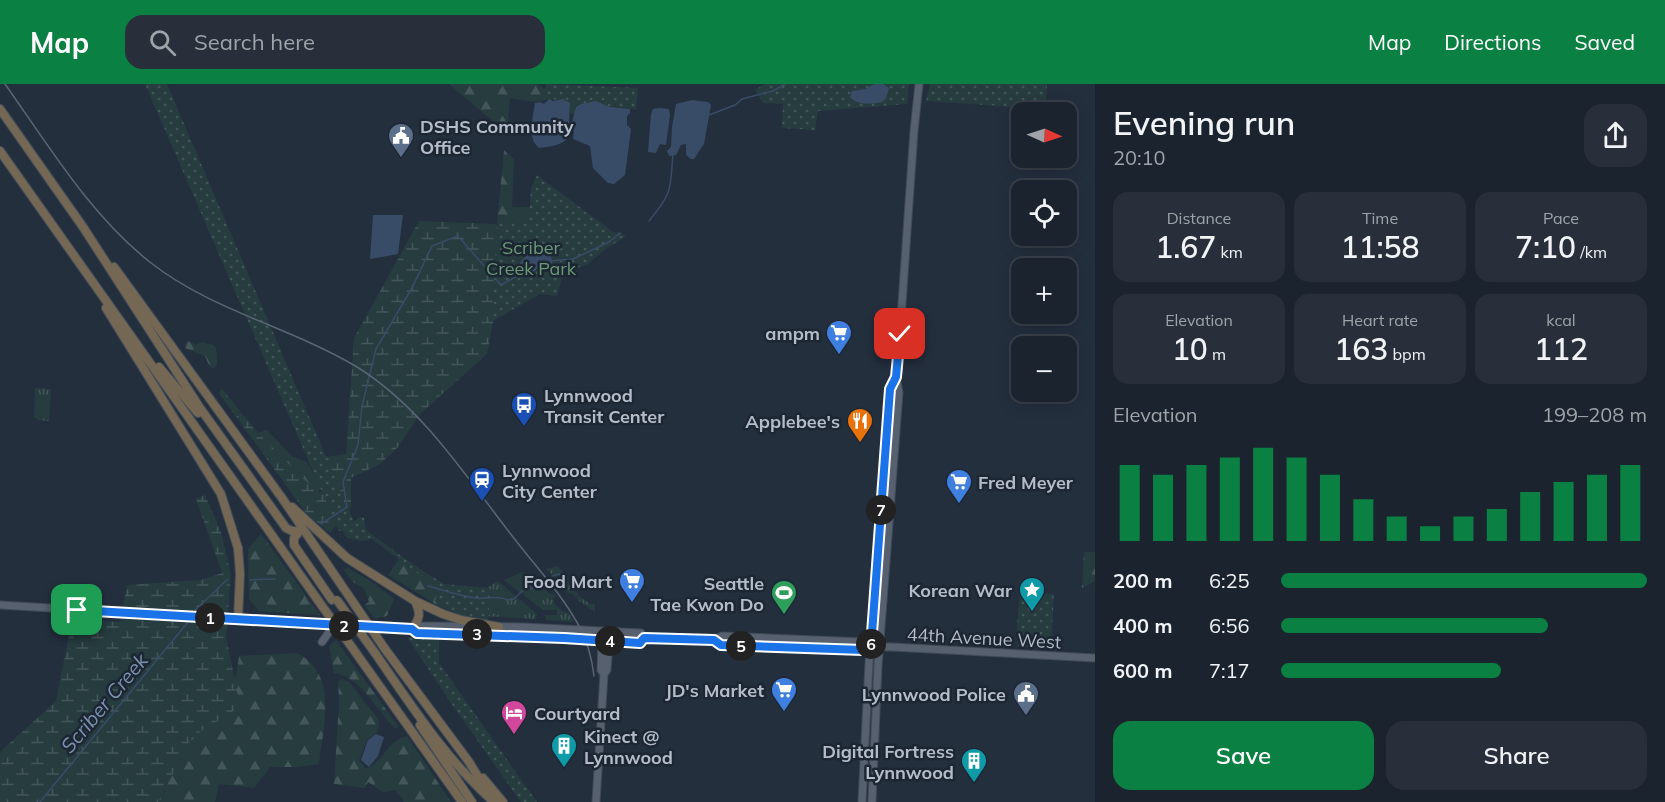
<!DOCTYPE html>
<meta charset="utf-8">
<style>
body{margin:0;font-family:Mulish,sans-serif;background:#282f3a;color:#f1f3f6;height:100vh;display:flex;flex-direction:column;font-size:22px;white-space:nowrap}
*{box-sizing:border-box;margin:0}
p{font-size:20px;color:#a0a4aa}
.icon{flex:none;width:33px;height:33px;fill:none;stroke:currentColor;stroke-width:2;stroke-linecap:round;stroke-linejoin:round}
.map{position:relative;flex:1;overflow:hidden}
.side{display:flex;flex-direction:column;background:#1b232e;width:570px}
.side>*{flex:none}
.needle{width:39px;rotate:93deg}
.tools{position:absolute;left:1011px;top:18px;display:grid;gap:12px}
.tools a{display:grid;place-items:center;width:66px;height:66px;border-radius:12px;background:#1b232e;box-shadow:0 3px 15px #0003,0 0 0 2px #39404a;font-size:30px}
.pin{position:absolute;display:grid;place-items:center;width:51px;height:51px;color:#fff;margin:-26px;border-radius:12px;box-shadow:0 3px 9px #0006}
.km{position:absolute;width:30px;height:30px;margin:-15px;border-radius:50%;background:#222;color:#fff;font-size:16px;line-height:30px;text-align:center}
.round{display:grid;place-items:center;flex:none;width:63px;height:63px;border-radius:18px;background:#282f3a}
.overview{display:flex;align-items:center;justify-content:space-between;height:102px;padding:0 18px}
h1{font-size:33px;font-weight:600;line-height:45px}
.stats{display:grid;grid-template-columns:repeat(3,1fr);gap:9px;height:102px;padding:6px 18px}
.stats div{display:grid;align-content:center;border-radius:15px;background:#282f3a;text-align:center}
.stats b{font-size:30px;font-weight:600}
.stats small{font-size:16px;font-weight:400}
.stats p{font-size:16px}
.chart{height:168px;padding:12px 18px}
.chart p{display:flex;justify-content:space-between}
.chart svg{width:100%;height:108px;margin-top:6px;stroke:#0b8043;stroke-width:6}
.primary-button{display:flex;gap:12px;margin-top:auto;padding:12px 18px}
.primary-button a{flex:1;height:69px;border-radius:18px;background:#0b8043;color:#fff;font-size:24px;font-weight:600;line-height:69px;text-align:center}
.primary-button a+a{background:#282f3a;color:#f1f3f6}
ul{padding:0 18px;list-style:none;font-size:20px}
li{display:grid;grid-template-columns:96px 72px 1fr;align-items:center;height:45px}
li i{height:15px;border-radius:8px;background:#0b8043}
header{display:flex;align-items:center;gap:36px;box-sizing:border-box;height:84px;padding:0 30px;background:#0b8043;color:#fff}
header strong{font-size:28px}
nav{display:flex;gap:33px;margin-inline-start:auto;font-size:21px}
.search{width:420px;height:54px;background:#282f3a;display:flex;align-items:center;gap:15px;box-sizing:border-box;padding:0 21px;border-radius:18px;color:#a0a4aa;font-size:22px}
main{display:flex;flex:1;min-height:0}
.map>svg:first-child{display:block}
.grass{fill:url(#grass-tufts)}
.forest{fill:url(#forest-firs)}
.wetland{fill:url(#wetland-marsh)}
.park{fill:url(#park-dots)}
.water{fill:#394c67}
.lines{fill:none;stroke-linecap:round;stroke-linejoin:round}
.stream{stroke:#394c67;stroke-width:1.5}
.major-casing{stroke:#414a57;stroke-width:9}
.highway-casing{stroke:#434c59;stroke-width:10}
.major{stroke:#56606e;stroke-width:7}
.highway{stroke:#746855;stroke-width:8}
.tram{stroke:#5a6575;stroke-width:1.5}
.highway-bridge-casing{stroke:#434c59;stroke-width:10;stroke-linecap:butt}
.highway-bridge{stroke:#746855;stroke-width:8}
.route-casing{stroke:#fff;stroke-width:12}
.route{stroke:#1a73e8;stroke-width:8}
.labels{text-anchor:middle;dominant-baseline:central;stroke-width:5;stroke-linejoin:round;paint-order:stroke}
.poi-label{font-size:18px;font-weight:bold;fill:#b4bcc9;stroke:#1d2633;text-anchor:end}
.park-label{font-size:18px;fill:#6b9a76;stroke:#1d2633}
.street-label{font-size:18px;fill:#b4bcc9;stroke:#1d2633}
.water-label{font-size:20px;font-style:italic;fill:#7c92b1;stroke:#1d2633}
</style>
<header>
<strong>Map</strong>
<div class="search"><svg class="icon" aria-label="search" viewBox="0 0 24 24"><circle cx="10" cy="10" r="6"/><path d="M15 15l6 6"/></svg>Search here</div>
<nav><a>Map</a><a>Directions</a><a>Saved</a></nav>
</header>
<main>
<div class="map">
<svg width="1095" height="718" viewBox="0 0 1095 718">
<defs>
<pattern id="grass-tufts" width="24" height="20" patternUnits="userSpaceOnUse" patternTransform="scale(1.5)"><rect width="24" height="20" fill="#263c3f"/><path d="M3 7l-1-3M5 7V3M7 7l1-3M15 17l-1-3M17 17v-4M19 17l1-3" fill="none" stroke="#435659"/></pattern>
<pattern id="forest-firs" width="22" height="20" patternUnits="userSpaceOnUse" patternTransform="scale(1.5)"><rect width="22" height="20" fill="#263c3f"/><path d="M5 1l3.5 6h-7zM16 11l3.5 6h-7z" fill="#435659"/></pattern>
<pattern id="wetland-marsh" width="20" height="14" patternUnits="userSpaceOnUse" patternTransform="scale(1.5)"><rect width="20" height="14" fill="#263c3f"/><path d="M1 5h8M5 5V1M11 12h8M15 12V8" fill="none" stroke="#435659"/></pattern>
<pattern id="park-dots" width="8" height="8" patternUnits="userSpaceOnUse" patternTransform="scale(1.5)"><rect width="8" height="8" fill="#263c3f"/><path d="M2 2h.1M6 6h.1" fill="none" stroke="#435659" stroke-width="1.8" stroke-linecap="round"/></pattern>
</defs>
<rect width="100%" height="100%" fill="#242f3e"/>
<path class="grass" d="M35 304 51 305 49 337 37 336V334L34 333Z
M558 482C567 495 580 520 595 520V528L578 516 573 510 568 509 547 485Z
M522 488C535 490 544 496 548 509L555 511 556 514H553L555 521 566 529 568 528 574 538 546 536 545 531H557V526H543L504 496Z
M498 497 537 530 536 535 483 532V506Z"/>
<path class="forest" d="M449 0H537L549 7 596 17 581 20 576 23 575 31 569 29 570 19 549 15C537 20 523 16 510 14L507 49Z
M504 66 514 75 512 123H530L548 139 515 137 506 146 497 140Z
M188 257 196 261 202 258 213 261 216 264 217 280 213 285 208 279 205 272 185 264Z
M267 346 293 373 307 378 321 401 316 418 257 349Z
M261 450 320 531 259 527 249 515 248 465Z
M1084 468H1095V497L1082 504Z
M401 472 447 504 437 521 388 491Z
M348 484 369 496 394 515 387 532 375 535 364 521 369 518 364 504 353 498 344 486Z
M336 556 398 642 396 645C376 627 362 593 334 589L329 562Z
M297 569C339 591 323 641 319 680L298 683H270L254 704 219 700 215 718H146L166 707 115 697 207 623 236 592 239 572Z
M342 595 349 598 379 636 378 647 367 656 359 676 366 685C386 676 386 657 407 652L451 718H403V715L395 706 383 708 368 698 365 704 334 700 339 619 338 597Z"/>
<path class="wetland" d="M419 137 495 140 510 154 593 161 618 148 623 150 595 172 532 205 494 234 487 270 420 330 398 363 380 380 351 394V424L330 449 306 429 219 309 222 305 257 348 319 410 335 398 325 373 346 370 354 254Z
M205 411 221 448 231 491 226 552 240 623 192 653 158 718H0V668L56 617 72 536 120 538 127 501 201 496 222 489 196 415Z"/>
<path class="park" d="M145 0H167L354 438 359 433H364L366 446 412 480 444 500 490 504 488 537 464 532 434 520 439 505 372 455 362 457 347 454 343 447H339Z
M546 0 638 4 636 25 610 23 596 17 544 15Z
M765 0H909L907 20 818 27 815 46 782 44 783 20 763 19 755 6Z
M930 0H1047L1045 25 926 17Z
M537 91 613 148 626 152 603 167 588 180 563 189 557 212 540 210 491 238 498 136 529 137 531 104Z
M1020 509 1054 510 1051 566 1018 563 1017 542Z
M407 553 439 556V579L537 718H521L453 622Z"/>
<path class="water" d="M874 0H883L889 4 886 14 882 18C872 20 858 22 850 13L852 7 866 5Z
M549 15 553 17 563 15 570 19 569 37 572 38 576 23 581 20 596 17 610 23 630 25V29L627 32V41L631 45 625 91 614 100 608 99 593 84 590 62 573 55 574 48 571 45 567 48 569 53C563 61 549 63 539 64 526 53 533 34 535 19L540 18 544 20Z
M692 16 708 18 711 21 704 60 694 75H691L686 71V60L681 61 676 71 669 72 667 67 671 63 672 43 676 20Z
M660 24 669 25 670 31 666 61 660 60 656 69 648 68 651 30 653 25Z
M373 131H403L398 170 370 175Z
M543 167H550L553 183 542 181 532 189 517 182 527 171Z
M376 650 384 653 378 672 369 683 361 676 368 656Z"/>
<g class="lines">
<path class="stream" d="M709 31 735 21 742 15 773 7 785 0
M649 137C673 108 670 106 673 70
M550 177 573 175 609 158 620 149
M321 440 347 423 343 398 358 361 362 322 376 265 412 204 432 162 458 152 501 201 526 187
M552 492 563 489
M250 496 275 495
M428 502C444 506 459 512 476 514 489 515 497 511 508 516L514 515 524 505 534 504 536 502
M195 526 228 495
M40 718 188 538"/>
<defs>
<path id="major" d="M0 521 412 545 417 549 564 554 640 559 644 554
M412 545 420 542 523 543 641 549 644 554 714 556 721 560 834 566H863L871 563H892L1095 574
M714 556 722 552 863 558 871 563
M322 558 334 541
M604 590 607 586 609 557
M596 718 604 590 601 586 602 557
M862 718 869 579 890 305 896 293 899 263 914 47 919 0
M872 718 878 582 899 308 896 293"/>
<path id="highway" d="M0 25 83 143 200 324 286 444 292 447H300
M0 67 322 522
M114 183 282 414 355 521
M106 224 221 410 238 464 240 490 238 535
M159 283 198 329
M292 423 347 474 415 517 443 530 461 536 499 543
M300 447 294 454V461L332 516
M412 545C420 534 421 530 415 517
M351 562 462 718
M385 565 469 678 488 709
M375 569C411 621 446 676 494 718
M420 641 472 718
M483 694 503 718"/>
</defs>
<use href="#major" class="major-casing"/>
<use href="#highway" class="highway-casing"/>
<use href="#major" class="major"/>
<use href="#highway" class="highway"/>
<path class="tram" d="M5 0C49 62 90 131 151 179 213 227 290 243 357 283 423 324 466 393 513 453 535 482 563 511 580 544 588 559 592 575 594 592"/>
<defs>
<path id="highway-bridge" d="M337 516 375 569
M355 521 385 565
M322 522 351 562"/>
</defs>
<use href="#highway-bridge" class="highway-bridge-casing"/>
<use href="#highway-bridge" class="highway-bridge"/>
</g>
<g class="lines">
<defs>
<path id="route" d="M77 526 412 545 417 549 564 554 640 559 644 554 714 556 721 561 863 566 871 563 890 305 896 293 900 250"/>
</defs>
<use href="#route" class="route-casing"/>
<use href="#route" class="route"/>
</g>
<defs>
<symbol id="civic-pin" viewBox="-11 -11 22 30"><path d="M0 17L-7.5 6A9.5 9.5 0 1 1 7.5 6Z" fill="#5c6f8a" stroke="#1d2633"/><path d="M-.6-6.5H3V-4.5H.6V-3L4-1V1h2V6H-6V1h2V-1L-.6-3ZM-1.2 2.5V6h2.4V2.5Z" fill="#fff"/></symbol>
<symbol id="supermarket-pin" viewBox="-11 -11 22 30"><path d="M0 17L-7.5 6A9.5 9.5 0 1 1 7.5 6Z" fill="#3f7fe0" stroke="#1d2633"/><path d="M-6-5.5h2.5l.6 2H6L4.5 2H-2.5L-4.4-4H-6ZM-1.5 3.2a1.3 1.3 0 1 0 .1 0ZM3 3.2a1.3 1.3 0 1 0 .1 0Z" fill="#fff"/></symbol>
<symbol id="bus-pin" viewBox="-11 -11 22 30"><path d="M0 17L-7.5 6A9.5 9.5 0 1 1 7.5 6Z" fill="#1a4fb4" stroke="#1d2633"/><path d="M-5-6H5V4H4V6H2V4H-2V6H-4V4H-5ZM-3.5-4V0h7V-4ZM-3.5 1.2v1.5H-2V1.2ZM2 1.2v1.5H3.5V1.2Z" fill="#fff"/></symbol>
<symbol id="restaurant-pin" viewBox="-11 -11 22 30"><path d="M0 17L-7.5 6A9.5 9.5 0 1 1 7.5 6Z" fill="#e8710a" stroke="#1d2633"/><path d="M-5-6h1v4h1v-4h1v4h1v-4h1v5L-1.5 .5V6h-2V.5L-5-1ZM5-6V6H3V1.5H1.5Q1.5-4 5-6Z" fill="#fff"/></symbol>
<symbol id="station-pin" viewBox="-11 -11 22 30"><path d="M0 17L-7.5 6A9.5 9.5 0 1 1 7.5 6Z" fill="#1a4fb4" stroke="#1d2633"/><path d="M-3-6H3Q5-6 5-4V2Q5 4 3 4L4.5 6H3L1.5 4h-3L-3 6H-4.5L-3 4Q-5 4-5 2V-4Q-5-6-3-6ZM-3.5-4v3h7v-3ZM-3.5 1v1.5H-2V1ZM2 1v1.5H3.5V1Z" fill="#fff"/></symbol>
<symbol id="sight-pin" viewBox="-11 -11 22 30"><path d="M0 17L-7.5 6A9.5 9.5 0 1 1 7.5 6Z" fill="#0f9aa8" stroke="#1d2633"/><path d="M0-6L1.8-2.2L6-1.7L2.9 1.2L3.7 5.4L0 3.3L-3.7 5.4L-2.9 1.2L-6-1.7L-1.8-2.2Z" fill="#fff"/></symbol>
<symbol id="stadium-pin" viewBox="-11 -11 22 30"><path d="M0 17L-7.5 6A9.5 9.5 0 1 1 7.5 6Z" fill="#2e9e5b" stroke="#1d2633"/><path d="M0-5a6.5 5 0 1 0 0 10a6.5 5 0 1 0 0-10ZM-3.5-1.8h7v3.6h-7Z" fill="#fff"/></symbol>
<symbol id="hotel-pin" viewBox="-11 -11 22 30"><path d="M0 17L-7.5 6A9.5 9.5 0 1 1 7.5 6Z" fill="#d1479c" stroke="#1d2633"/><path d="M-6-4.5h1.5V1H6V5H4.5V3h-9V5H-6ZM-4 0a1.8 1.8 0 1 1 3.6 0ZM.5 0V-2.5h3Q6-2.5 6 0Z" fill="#fff"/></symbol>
<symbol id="building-pin" viewBox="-11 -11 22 30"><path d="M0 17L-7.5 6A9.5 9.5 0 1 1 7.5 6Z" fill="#0f9aa8" stroke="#1d2633"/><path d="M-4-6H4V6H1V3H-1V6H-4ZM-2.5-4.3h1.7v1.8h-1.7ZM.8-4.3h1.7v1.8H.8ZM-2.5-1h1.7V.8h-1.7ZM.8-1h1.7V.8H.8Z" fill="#fff"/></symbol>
</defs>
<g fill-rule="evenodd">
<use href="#civic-pin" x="386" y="37" width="30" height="40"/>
<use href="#supermarket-pin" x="824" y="234" width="30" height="40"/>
<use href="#bus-pin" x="509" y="306" width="30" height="40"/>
<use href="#restaurant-pin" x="845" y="322" width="30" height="40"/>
<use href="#station-pin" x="467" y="381" width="30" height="40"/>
<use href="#supermarket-pin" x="944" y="383" width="30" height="40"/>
<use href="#supermarket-pin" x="617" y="482" width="30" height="40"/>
<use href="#sight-pin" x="1017" y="491" width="30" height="40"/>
<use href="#stadium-pin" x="769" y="494" width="30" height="40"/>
<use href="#supermarket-pin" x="769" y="591" width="30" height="40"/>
<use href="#civic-pin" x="1011" y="595" width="30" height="40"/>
<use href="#hotel-pin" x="499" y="614" width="30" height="40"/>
<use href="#building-pin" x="549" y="647" width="30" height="40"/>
<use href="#building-pin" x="959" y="662" width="30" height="40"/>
</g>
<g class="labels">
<g class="poi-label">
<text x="420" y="42" text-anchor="start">DSHS Community<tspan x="420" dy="21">Office</tspan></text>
<text x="820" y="249">ampm</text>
<text x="544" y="311" text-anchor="start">Lynnwood<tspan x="544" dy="21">Transit Center</tspan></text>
<text x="840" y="337">Applebee's</text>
<text x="502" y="386" text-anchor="start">Lynnwood<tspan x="502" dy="21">City Center</tspan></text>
<text x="978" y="398" text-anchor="start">Fred Meyer</text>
<text x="612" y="497">Food Mart</text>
<text x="764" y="499">Seattle<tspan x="764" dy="21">Tae Kwon Do</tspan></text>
<text x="1012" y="506">Korean War</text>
<text x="764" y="606">JD's Market</text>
<text x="1006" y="610">Lynnwood Police</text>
<text x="534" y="629" text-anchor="start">Courtyard</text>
<text x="584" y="652" text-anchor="start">Kinect @<tspan x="584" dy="21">Lynnwood</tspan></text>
<text x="954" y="667">Digital Fortress<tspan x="954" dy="21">Lynnwood</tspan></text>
</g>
<g class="park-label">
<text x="531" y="163">Scriber<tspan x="531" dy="21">Creek Park</tspan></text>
</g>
<g class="street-label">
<text transform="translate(984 554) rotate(3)">44th Avenue West</text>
</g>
<g class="water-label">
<text transform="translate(104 619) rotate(-50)">Scriber Creek</text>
</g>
</g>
</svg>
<div class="tools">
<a><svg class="needle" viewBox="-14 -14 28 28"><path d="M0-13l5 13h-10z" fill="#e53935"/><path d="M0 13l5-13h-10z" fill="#a0a4aa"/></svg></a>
<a><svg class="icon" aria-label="locate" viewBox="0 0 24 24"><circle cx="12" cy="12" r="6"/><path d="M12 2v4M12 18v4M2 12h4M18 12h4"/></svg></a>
<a>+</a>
<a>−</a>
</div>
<div class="pin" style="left:77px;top:526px;background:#1e9e55"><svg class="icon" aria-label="arrive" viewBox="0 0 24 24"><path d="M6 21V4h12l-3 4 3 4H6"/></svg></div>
<div class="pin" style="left:900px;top:250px;background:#d93025"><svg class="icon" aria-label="check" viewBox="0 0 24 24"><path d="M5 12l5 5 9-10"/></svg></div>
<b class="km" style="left:210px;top:534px">1</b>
<b class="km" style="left:344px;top:542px">2</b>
<b class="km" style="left:477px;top:550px">3</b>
<b class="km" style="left:610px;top:557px">4</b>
<b class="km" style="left:741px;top:562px">5</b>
<b class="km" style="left:871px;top:560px">6</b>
<b class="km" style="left:881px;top:426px">7</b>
</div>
<section class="side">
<div class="overview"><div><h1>Evening run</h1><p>20:10</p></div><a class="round"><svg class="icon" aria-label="share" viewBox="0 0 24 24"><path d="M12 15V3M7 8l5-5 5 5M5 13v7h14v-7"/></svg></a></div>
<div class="stats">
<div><p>Distance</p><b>1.67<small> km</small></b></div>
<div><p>Time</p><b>11:58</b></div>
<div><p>Pace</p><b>7:10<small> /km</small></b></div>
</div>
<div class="stats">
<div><p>Elevation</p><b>10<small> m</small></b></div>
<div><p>Heart rate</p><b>163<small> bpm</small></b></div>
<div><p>kcal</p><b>112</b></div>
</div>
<div class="chart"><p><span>Elevation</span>199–208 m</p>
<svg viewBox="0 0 160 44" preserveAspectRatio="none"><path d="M5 44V13M15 44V17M25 44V13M35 44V10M45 44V6M55 44V10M65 44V17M75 44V27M85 44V34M95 44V38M105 44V34M115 44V31M125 44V24M135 44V20M145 44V17M155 44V13"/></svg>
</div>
<ul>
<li><b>200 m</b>6:25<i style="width:100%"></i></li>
<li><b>400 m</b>6:56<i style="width:73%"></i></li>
<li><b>600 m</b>7:17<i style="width:60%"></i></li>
</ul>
<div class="primary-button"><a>Save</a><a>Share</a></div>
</section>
</main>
